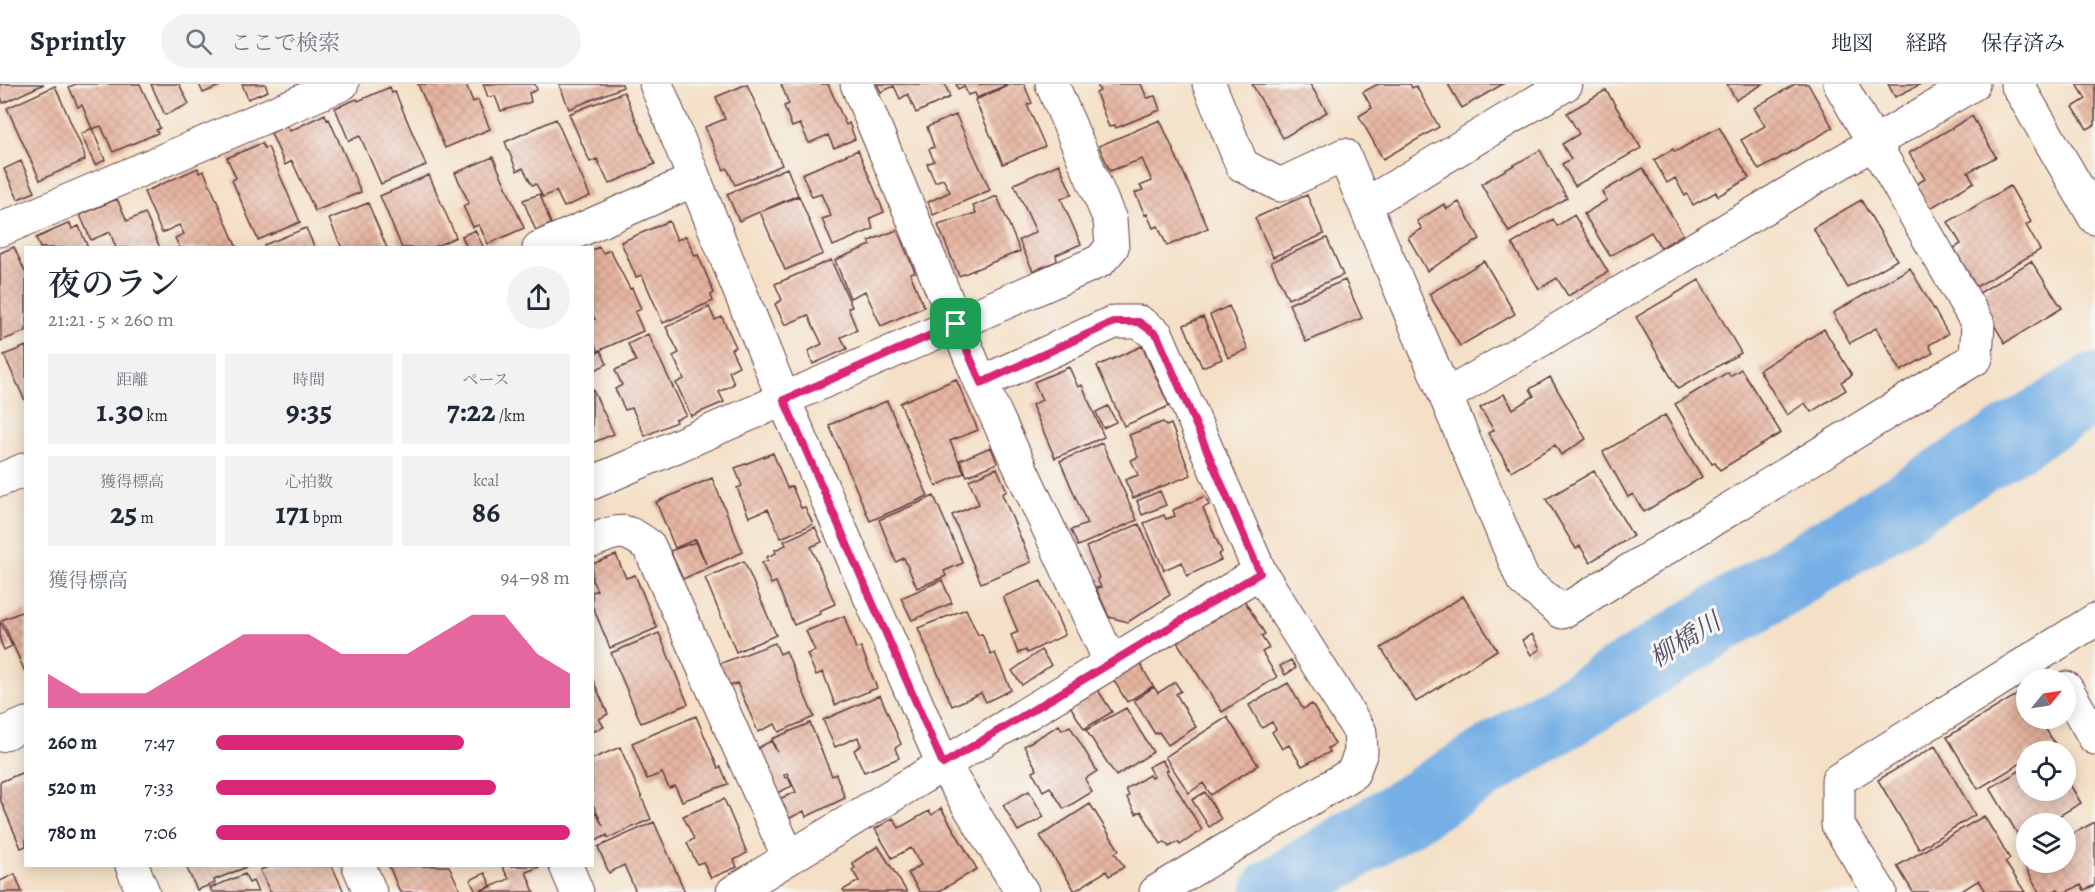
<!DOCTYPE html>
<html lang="ja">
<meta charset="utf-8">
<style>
body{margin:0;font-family:Alegreya,"Noto Serif JP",serif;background:#f2f2f3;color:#1f2937;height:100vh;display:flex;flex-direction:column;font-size:22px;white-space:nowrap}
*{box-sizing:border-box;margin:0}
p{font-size:20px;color:#747a83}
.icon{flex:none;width:33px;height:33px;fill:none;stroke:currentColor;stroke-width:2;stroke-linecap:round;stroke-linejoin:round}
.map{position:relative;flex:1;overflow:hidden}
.sheet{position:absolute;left:24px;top:162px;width:570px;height:621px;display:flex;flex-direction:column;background:#fff;border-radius:0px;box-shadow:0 3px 15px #0003}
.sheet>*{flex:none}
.needle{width:39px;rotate:60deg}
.controls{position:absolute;left:2016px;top:585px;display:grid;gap:12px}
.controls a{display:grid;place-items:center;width:60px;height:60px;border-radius:50%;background:#fff;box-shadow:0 3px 15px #0003;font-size:30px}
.pin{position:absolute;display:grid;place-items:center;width:51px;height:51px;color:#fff;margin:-26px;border-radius:12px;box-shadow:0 3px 9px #0006}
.round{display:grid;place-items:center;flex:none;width:63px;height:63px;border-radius:32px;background:#f2f2f3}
.head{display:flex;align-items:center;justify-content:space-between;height:102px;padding:0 24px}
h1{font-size:33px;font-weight:600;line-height:45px}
.metrics{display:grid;grid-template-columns:repeat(3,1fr);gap:9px;height:102px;padding:6px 24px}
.metrics div{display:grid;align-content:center;border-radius:0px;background:#f2f2f3;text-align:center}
.metrics b{font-size:30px;font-weight:600}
.metrics small{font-size:16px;font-weight:400}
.metrics p{font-size:16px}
.chart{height:168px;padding:12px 24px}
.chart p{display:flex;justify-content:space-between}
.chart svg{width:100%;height:108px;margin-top:6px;fill:#db2777;opacity:.7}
ul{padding:0 24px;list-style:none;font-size:20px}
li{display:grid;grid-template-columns:96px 72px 1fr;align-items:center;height:45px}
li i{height:15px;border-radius:8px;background:#db2777}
header{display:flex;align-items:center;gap:36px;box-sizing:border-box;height:84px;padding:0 30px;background:#fff;border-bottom:2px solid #e0e1e3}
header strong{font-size:28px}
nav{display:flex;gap:33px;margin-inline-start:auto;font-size:21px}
.search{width:420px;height:54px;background:#f2f2f3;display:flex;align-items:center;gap:15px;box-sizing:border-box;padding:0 21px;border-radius:33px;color:#747a83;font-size:22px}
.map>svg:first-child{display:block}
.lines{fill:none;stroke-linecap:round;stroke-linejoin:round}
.river{stroke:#75afe5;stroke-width:69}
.building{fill:url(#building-cross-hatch)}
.minor-casing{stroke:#643c42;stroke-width:35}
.minor{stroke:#fff;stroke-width:33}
.route-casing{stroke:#fff;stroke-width:12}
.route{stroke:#db2777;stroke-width:8}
.labels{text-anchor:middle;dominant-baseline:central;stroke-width:6;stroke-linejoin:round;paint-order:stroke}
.water-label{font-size:26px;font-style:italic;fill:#59516c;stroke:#f6f6f2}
</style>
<header>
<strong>Sprintly</strong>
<div class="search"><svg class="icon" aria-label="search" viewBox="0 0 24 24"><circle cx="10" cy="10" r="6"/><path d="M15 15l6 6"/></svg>ここで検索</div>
<nav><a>地図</a><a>経路</a><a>保存済み</a></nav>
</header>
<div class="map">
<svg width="2095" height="808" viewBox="0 0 2095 808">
<defs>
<pattern id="building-cross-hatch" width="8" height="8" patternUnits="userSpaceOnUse" patternTransform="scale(1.5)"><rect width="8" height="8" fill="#e6b5a0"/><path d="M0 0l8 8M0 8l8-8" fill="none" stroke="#c79b8a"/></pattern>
</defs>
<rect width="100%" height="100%" fill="#f6f6f2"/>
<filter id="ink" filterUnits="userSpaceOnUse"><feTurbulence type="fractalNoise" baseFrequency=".0167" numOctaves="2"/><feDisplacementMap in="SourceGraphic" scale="12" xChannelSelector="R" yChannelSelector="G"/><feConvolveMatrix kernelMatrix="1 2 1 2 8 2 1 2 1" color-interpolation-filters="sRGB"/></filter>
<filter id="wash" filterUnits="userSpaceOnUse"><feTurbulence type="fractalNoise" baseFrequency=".008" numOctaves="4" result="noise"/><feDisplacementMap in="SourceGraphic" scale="24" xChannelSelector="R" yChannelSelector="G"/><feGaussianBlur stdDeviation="1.35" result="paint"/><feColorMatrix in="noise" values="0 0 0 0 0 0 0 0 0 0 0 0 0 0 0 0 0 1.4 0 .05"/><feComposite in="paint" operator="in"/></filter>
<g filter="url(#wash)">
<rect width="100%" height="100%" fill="#f4e0c6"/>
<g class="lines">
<path class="river" d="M1276 808 2095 304"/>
</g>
<g id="blocks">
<path class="building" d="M0 0H44L3 19 0 10Z
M76 0H140L160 44 156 46 158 49 113 68 101 42 92 45 82 21 78 23 69 3Z
M151 0H179L189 20 165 31Z
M199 0H224L203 9Z
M242 0H265L268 7 248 15Z
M418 0H466L473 18 478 16 490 45 445 64Z
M483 0H535L537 6 529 9 531 18 501 27 495 12 488 13Z
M559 0H622L623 3 569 25Z
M747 0 782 81 735 101 727 84 724 86 705 43 725 35 716 13Z
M781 0H828L846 41 849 39 855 55 834 64 828 51 809 59 800 40 792 43 784 22 789 20Z
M877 0H945L950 13 916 29 908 10 900 15 894 2 881 8Z
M956 0H1008L977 14 975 9 968 11 964 2 958 5Z
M1012 0H1024L1032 19 1027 21 1045 62 1003 80 975 16Z
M1097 0H1141L1147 14 1155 12 1160 26 1116 44 1115 41 1109 43 1096 9 1100 7Z
M1252 0H1310L1327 28 1283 54Z
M1378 0H1410L1412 4 1416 2 1439 43 1383 75 1359 32 1372 24 1363 8Z
M1448 0H1503L1462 24Z
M1727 0H1763L1736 16Z
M1795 0H1808L1833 44 1759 86 1741 56 1765 42 1754 24Z
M1888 0H1921L1895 13Z
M2077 0H2095V41L2087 45 2073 23 2086 15Z
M55 2 84 69 85 76 40 96 7 24Z
M390 3 392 9 395 8 426 81 381 100 360 52 349 57 335 24 357 15 358 17Z
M1606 6 1641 64 1575 102 1562 80 1571 75 1562 60 1579 50 1567 29Z
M624 8 655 80 609 100 597 75 590 78 569 30Z
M325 30 327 36 329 35 361 108 315 127 292 77 285 81 271 49 287 41 290 47Z
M956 31 990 106 933 131 928 118 950 108 943 95 935 98 927 80 934 77 929 65 934 63 927 43Z
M1972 32 1996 73 1968 88 1974 98 1929 125 1915 101 1925 95 1909 69Z
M556 35 590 112 564 123 556 107 543 113 536 100 532 101 523 84 517 87 505 58Z
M1160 36 1208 144 1167 162 1158 142 1153 144 1147 130 1145 131 1135 109 1143 106 1140 102 1152 97 1142 75 1110 87 1099 62Z
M1719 43 1749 94 1718 112 1716 108 1693 121 1687 110 1685 112 1675 94 1667 99 1654 76 1673 65 1675 68Z
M92 44 105 76 95 81 81 50Z
M262 59 264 64 268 63 300 138 258 156 232 96 236 94 227 74Z
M858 66 884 128 870 134 873 145 833 162 822 135 831 132 821 110 812 113 802 90Z
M1540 66 1567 114 1509 148 1481 100Z
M493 73 524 144 488 160 479 141 473 143 463 122 469 119 455 89Z
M21 77 35 108 18 115 4 85Z
M1059 80 1072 110 1061 115 1081 160 1056 171 1057 177 1033 187 1019 156 1036 148 1014 100Z
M198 84 199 89 204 87 237 164H180L175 154 184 150 179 141 162 149 144 108Z
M787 84 798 111 739 137 727 110Z
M1643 84 1683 150 1661 164 1651 148 1610 172 1584 130 1607 116 1602 108Z
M429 91 456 153 432 164H402L380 112Z
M2010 102 2031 138 2026 141 2040 166 1976 203 1954 164 1961 160 1948 138Z
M540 110 551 140 536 147 523 116Z
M1307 111 1324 150 1273 173 1255 134Z
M799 112 823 170 785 186 760 128Z
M997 112 1020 167 959 192 938 141 976 129 973 122Z
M117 115 127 137 145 129 160 164H116L110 148 91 156 80 131Z
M1861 116 1897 176 1848 204 1813 144Z
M1459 118 1480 155 1427 187 1408 153 1422 145 1417 137 1444 120 1447 125Z
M368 119 387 164H342L329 135Z
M1574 131 1608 188 1568 212 1557 194 1539 205 1512 160 1553 135 1557 142Z
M669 137 677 156 686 152 695 172 698 171 714 209 711 211 713 217 663 239 642 191 636 193 621 158Z
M70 139 72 145 79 142 88 164H40L36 154Z
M306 144 315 164H265L264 161Z
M475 146 484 164H467L462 152Z
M897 146 915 188 910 189 924 223 881 242 865 207 850 214 835 176 871 161 869 157Z
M1327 154 1343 191 1288 215 1271 178Z
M14 163 26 190V247L1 257 0 169Z
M599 163 603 169 610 166 630 205 632 204 641 225 635 228 643 247 598 267 592 255V236L595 235 592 230V166Z
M831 176 852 223 848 224 857 246 841 253 847 265 813 280 808 267 822 260 808 231 785 241 775 220 782 216 775 200Z
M1484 177 1515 230 1460 262 1429 210Z
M2031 177 2062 224 2005 259 1976 211Z
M1910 184 1948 250 1929 261 1933 269 1901 287 1876 244 1850 259 1833 229Z
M1345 196 1362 234 1306 258 1289 220Z
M1699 196 1741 269 1678 305 1636 233Z
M1229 222 1248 265 1228 274 1210 231Z
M709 223 715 236 722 233 736 263 731 265 739 282 729 287 734 300 719 308 724 318 691 332 676 299 684 295 673 272 679 269 666 243Z
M1203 233 1222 275 1202 283 1184 241Z
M1824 245 1852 291 1841 298 1846 306 1811 328 1805 319 1787 331 1759 286Z
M648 250 686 331 675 336 676 338 645 352 632 324 625 326 615 305 622 301 615 286 636 277 628 260Z
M26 262V319L4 271Z
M1142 262 1169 322 1124 342 1097 282Z
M601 267 607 280 595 286 592 271Z
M1069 283 1078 303 1082 301 1104 353 1055 374 1032 321 1042 316 1034 298Z
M1741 285 1781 349 1720 386 1715 379 1712 380 1675 320 1728 288 1730 292Z
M1550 293 1586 355 1561 371 1555 361 1511 387 1488 349 1494 346 1480 324 1504 310 1513 325 1534 312 1530 305Z
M956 295 978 346 950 357 964 389 936 402 900 319Z
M592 304 614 350 592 359Z
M887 317 928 412 870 437 829 341Z
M1108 322 1116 338 1103 344 1096 328Z
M1665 331 1702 393 1644 428 1633 410 1628 413 1603 368Z
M1163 338 1166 342 1171 340 1191 391 1133 414 1125 396 1138 391 1131 376 1138 373 1129 351Z
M1102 359 1137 436 1078 462 1071 446 1087 440 1060 377Z
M991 363 997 379 967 392 960 376Z
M773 369 787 404 792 402 801 424 805 423 813 440 781 454 768 425 749 433 737 404 742 402 735 384Z
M997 384 1007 407 1002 410 1031 478 981 499 952 431 979 420 969 396Z
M1594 387 1633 452 1590 478 1580 462 1576 465 1546 415Z
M712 394 743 468 683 495 670 467 696 458 706 480 696 455 675 464 656 418Z
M1160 407 1166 421 1142 431 1137 417Z
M934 412 963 479 944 487 946 492 917 504 904 474 896 478 879 436Z
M1205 412 1209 421 1203 424 1222 468 1218 471 1221 476 1187 492 1182 478 1164 486 1144 439 1164 431 1166 435 1175 432 1173 426Z
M1139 440 1170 511 1128 538 1109 533 1096 504 1101 503 1097 495 1099 494 1086 463Z
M815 443 822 458 811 463 835 520 819 527 820 530 794 541 776 498 771 500 762 479 768 476 767 473 776 469 775 466 786 461 784 457Z
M616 471 626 494 635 491 657 544 610 564 592 521V508L597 506 592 496V480Z
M744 477 776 551 736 568 705 494Z
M942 496 952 519 912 536 901 514Z
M1041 497 1065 551 1027 569 1026 566 1018 569 1011 551 1018 548 1003 513Z
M1463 512 1497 566 1416 618 1381 564Z
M1244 516 1265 550 1261 552 1269 564 1262 568 1277 593 1222 628 1177 558Z
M966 525 978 551 982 550 991 571 995 569 1011 606 986 618 981 609 952 622 918 544Z
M26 526V590L2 536Z
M844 532 856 565 861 563 877 604 835 621 823 588 816 591 807 570 815 567 806 547Z
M0 537 12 562 4 566 0 556Z
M659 549 688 620 641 639 611 569Z
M1532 550 1540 565 1531 571 1522 556Z
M775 559 780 570 786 567 814 633 779 648 775 640 758 648 737 599 728 603 719 580Z
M1041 566 1051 581 1022 601 1012 587Z
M1138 576 1153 602 1127 618 1111 592Z
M1291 576 1296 584 1285 591 1280 582Z
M592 594 608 630 599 635 604 643 592 648Z
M1175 598 1181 607 1176 610 1196 643 1168 661 1159 648 1155 650 1134 616 1154 603 1158 609Z
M1288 599 1303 625 1312 620 1335 660 1328 664 1330 668 1302 682 1289 661 1282 665 1272 648 1276 645 1272 638 1262 644 1249 621Z
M1096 603 1112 628 1084 645 1069 620Z
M2023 607 2026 613V634H2039L2055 660 2041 668H2026V676L1978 705 1947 653Z
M880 611 901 660 895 664 899 674 864 688 854 666 861 662 858 653 835 663 823 636Z
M1126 624 1153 668 1116 692 1086 646Z
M696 632 718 684 721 683 728 700 682 717 675 702 669 704 662 689 647 695 632 659Z
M1227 633 1258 681 1211 711 1203 699 1189 709 1165 673Z
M810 639 832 692 836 690 845 714 806 733 804 727 788 735 779 715 796 708 787 689 784 691 785 694 788 693 792 702 775 710 754 666 771 657 777 668 772 655Z
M1059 641 1062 646 1070 642 1097 687 1085 695 1092 708 1064 725 1050 703 1043 707 1033 688 1037 686 1024 662Z
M1935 662 1975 731 1919 765 1878 696Z
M620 663 651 735 608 754 607 751 592 759V731L596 729 603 742 592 718V675Z
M1162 676 1168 686 1166 687 1202 746 1180 761 1178 758 1169 763 1165 758 1161 760 1141 727 1136 730 1127 714 1129 712 1126 705 1149 691 1151 694 1154 693 1148 683Z
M2026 683V706H2066V694L2081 719 2045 740H2026V750L2020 754 1990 704Z
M26 687V762L21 764 0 715V698Z
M1029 707 1044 733 1018 747 1003 721Z
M1205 708 1221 735 1209 743 1192 716Z
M724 715 747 769 734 776 737 783 711 794 703 778 697 780 687 759 694 755 683 732Z
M1090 720 1119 766 1115 769 1124 783 1109 792 1106 787 1075 807 1040 752Z
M941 724 977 785 938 808H920L908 789 921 781 911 764 892 774 875 745 893 734 899 744 929 727 932 731Z
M1984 732 2010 775 2005 778 2025 808H1986L1979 796 1960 808H1913L1897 782Z
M654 738 685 808H636L624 781 609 789 598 763Z
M2095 738V801L2084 806 2081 801 2066 808H2060L2058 805 2053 808H2039L2022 776 2026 774V778H2066V753Z
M878 762 907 808H845L843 806 859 797 852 786 855 784 852 779Z
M186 782H249L214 796 215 799 197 806Z
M271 782H332L344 808H270L260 786Z
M389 782H449L461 808H400Z
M502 782H542L526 788 534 808H479L509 795Z
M485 789 491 802 476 808 470 796Z
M15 790 22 808H0V797Z
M245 790 249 799 253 797 258 808H212L210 804Z"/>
</g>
</g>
<g filter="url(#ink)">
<use href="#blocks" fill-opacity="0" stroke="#643c42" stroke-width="1.5"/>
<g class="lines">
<defs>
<path id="minor" d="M656 0 784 316 943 680 1022 808
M857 0 981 299 1114 238H1139L1157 251 1260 488 1360 648 1361 668 1353 689 1156 808
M1209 0 1242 81 1280 101 1344 71 1523 496 1562 528 1976 274 1978 240 1840 0
M2017 0 2095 134
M1365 121 1566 0
M0 146 342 0
M539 164 694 96
M981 299 1111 579
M1446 312 1973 0
M0 396 26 385
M592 399 1100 177 1112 163 1110 136 1052 0
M592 457C620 445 625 444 649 462L789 774
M2066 604 2095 654
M0 651 26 640
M132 782 143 808
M359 782 370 808
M566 782 577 808
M733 808 1260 488
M1880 808 1838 741V696L2095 536"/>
</defs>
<use href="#minor" class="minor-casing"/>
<use href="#minor" class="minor"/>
</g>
</g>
<g class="lines" filter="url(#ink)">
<defs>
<path id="route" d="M1114 238H1139L1157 251 1260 489 943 680 784 316 956 240 981 299Z"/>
</defs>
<use href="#route" class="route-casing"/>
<use href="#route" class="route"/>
</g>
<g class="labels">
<g class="water-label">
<text transform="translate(1685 556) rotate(-32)">柳橋川</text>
</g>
</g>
</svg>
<div class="controls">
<a><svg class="needle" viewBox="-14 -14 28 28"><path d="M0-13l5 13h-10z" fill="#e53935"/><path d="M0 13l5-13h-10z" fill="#747a83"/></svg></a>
<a><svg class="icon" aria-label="locate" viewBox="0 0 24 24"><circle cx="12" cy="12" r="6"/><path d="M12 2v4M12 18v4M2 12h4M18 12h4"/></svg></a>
<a><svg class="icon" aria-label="layers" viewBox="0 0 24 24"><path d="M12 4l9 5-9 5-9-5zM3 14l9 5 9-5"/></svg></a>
</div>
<div class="pin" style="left:956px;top:240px;background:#1e9e55"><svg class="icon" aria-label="arrive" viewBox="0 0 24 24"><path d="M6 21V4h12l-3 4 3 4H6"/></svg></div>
<section class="sheet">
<div class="head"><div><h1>夜のラン</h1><p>21:21 · 5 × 260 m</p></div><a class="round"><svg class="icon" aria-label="share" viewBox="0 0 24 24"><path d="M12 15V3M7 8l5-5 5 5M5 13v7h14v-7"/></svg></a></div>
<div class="metrics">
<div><p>距離</p><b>1.30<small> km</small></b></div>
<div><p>時間</p><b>9:35</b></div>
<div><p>ペース</p><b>7:22<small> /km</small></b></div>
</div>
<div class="metrics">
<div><p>獲得標高</p><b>25<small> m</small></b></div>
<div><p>心拍数</p><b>171<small> bpm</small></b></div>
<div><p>kcal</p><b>86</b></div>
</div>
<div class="chart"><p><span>獲得標高</span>94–98 m</p>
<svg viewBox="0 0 160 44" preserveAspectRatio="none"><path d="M0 44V30L10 38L20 38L30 38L40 30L50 22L60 14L70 14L80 14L90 22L100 22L110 22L120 14L130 6L140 6L150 22L160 30V44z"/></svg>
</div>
<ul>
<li><b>260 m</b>7:47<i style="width:70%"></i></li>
<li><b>520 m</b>7:33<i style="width:79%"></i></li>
<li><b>780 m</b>7:06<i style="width:100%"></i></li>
</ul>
</section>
</div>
